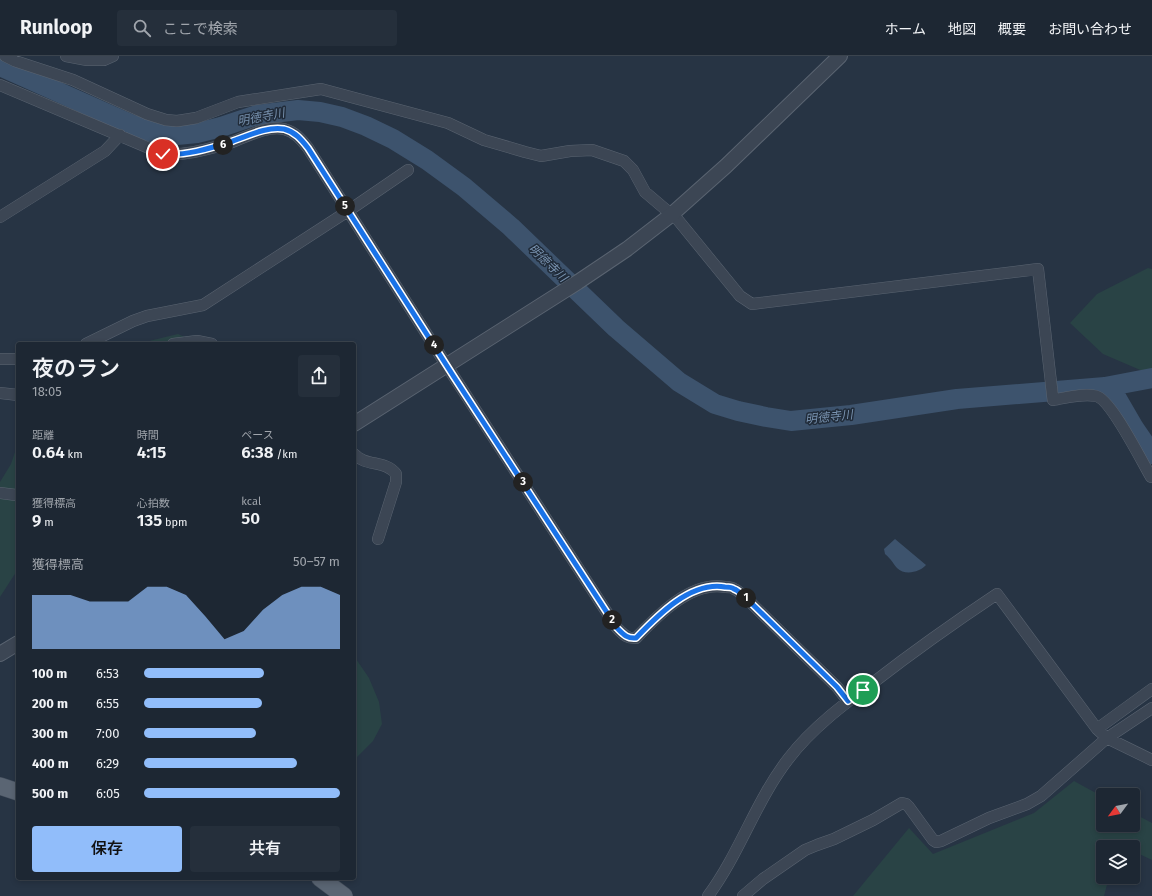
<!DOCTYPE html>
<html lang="ja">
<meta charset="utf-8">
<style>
body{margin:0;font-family:"Fira Sans","Noto Sans JP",sans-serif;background:#252f3b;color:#f1f3f6;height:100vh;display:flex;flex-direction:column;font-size:15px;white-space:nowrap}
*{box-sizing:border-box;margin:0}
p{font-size:13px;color:#a0a5ac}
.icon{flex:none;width:22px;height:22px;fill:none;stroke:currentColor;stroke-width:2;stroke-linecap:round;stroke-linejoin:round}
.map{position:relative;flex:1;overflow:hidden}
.drawer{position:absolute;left:16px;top:286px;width:340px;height:538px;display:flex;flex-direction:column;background:#1d2733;border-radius:4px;box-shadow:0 2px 6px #0003,0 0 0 1px #3b444e}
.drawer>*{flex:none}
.needle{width:26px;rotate:238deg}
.controls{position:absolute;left:1096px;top:732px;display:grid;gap:8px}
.controls a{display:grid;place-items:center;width:44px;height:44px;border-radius:4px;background:#1d2733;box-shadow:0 2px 6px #0003,0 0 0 1px #3b444e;font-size:20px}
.pin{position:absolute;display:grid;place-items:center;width:34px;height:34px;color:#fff;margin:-17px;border:2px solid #fff;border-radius:50%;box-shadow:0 1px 4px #0007}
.km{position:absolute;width:20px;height:20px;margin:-10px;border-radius:50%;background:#222;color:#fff;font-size:11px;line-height:20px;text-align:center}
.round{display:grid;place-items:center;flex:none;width:42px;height:42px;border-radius:4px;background:#252f3b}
.headline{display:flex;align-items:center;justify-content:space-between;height:68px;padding:0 16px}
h1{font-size:22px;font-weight:600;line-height:30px}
.stats{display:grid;grid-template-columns:repeat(3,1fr);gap:6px;height:68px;padding:4px 16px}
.stats div{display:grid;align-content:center}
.stats b{font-size:17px;font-weight:600}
.stats small{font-size:11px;font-weight:400}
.stats p{font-size:11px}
.chart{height:112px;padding:8px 16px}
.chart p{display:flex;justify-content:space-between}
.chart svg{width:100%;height:72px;margin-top:4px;fill:#91bdfa;opacity:.7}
.cta{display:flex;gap:8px;margin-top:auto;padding:8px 16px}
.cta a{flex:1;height:46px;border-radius:4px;background:#91bdfa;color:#111;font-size:16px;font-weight:600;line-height:46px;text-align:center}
.cta a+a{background:#252f3b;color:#f1f3f6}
ul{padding:0 16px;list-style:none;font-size:13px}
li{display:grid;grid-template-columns:64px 48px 1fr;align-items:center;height:30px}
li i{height:10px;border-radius:5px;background:#91bdfa}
header{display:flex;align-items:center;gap:24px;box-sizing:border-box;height:56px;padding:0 20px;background:#1d2733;border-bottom:1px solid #3b444e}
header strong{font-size:19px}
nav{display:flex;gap:22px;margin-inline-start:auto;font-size:14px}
.search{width:280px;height:36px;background:#252f3b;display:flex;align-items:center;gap:10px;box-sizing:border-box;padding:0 14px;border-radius:4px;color:#a0a5ac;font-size:15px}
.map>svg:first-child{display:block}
.green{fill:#294345}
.water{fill:#3d536d}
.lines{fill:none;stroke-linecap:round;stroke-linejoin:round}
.river{stroke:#3d536d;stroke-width:20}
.minor-casing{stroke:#5a6471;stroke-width:12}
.tertiary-casing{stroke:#5a6471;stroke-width:16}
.primary-casing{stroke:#454f5d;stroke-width:18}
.minor{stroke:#3c4654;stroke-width:11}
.tertiary{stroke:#3c4654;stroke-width:14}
.primary{stroke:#5a6573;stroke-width:17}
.route-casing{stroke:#fff;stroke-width:8}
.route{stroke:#1a73e8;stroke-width:5}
.labels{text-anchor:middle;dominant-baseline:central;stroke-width:3;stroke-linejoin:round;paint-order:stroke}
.water-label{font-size:12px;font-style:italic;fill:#7993b0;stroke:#202b39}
</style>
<header>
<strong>Runloop</strong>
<div class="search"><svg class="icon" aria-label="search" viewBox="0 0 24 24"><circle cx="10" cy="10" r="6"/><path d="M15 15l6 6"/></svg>ここで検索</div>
<nav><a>ホーム</a><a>地図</a><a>概要</a><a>お問い合わせ</a></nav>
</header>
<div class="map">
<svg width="1152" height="840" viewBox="0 0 1152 840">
<rect width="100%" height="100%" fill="#273444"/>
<path class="green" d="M1148 212 1152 213V319L1103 298 1070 267 1097 238Z
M178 278 193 285V288H137Z
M18 387V513L0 541V426L11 408Z
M354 600 369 622 379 646 382 668 373 685 354 704Z
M1074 725 1103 741V769H1133V757L1152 767V804L1133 795V791H1126L1118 787 1117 791H1103V821H1109L1104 840H853L909 772 933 798 1034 757Z"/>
<path class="water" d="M895 483 926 509C920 516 905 520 897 512 892 506 892 504 885 498L884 493Z"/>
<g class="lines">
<path class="river" d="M0 10 130 68 152 76 177 79 197 77 221 71 257 59 298 54 320 56 342 61 366 70 393 83 427 104 464 131 511 171 616 272 679 326 715 348 738 355 766 361 791 365 851 359 957 343 1105 331 1152 322
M1105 331 1116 341 1134 372 1152 398"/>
<defs>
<path id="minor" d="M5 0 15 5 73 24 147 58 166 64 177 65 196 62 238 46 321 33 448 67 484 84 525 96 541 100 570 95 592 94 624 105 633 114 645 136 678 164 740 240 752 248 1038 213 1053 344C1066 342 1082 337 1096 340 1111 343 1142 406 1151 421L1152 420
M66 0 87 4H104L113 0
M0 29 163 98C186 100 208 93 230 87 246 81 267 69 284 73 295 76 301 83 308 92L447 310 617 572C623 578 627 583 636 582 658 559 691 525 725 531 728 531 732 531 734 533 738 534 741 538 744 540L837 631 848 645
M0 161 105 95 120 79
M86 288 133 265 147 260 203 249 348 155 408 114
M173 288 197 285 212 288
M0 303H18
M0 337 18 339
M354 398C366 411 386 404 396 418V426L378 483
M0 437 16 439
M1097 673 1152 633
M708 840C740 797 756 744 789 702 812 672 844 648 874 626 914 595 955 566 997 538L1097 673 1107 682 1152 704
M743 840 763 823 805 794 817 789 834 783 873 764 902 747 906 748 909 751 933 784 936 786 941 785 989 762 1027 748 1041 740 1107 682 1152 652"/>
<path id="tertiary" d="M354 368 578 226 627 193 671 159 726 110 840 0
M0 598 18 587"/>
<path id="primary" d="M0 730 18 736
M320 822 344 840"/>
</defs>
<use href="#minor" class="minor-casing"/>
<use href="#tertiary" class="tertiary-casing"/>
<use href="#primary" class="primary-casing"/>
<use href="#minor" class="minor"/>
<use href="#tertiary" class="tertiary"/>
<use href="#primary" class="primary"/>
</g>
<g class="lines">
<defs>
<path id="route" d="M163 98C185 100 208 93 230 86 246 81 266 70 284 73 295 76 301 83 308 92L454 321 617 572C623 578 627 583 636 582 658 559 691 525 725 531 728 531 732 531 734 533 738 534 741 538 744 540L837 631 848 645 863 634"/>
</defs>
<use href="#route" class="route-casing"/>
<use href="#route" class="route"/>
</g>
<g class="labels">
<g class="water-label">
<text transform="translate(261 61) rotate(-11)">明徳寺川</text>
<text transform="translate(548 207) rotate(44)">明徳寺川</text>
<text transform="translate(829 361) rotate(-6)">明徳寺川</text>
</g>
</g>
</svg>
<div class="controls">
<a><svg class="needle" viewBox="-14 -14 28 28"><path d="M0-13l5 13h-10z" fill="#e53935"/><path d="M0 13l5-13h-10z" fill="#a0a5ac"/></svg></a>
<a><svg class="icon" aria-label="layers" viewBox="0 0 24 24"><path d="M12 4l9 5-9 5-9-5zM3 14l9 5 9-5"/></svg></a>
</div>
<div class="pin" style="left:863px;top:634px;background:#1e9e55"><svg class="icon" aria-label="arrive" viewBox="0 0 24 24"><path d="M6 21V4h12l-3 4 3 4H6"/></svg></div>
<div class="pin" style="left:163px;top:98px;background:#d93025"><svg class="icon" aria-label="check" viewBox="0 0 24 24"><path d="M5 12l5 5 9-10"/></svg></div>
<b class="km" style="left:746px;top:542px">1</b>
<b class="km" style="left:612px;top:564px">2</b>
<b class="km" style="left:523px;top:426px">3</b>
<b class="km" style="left:434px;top:289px">4</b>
<b class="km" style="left:345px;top:150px">5</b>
<b class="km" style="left:223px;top:89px">6</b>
<section class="drawer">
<div class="headline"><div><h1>夜のラン</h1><p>18:05</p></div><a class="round"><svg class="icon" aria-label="share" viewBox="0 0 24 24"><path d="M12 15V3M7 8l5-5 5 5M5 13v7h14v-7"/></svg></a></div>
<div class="stats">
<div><p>距離</p><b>0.64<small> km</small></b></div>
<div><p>時間</p><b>4:15</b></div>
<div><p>ペース</p><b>6:38<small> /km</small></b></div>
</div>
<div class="stats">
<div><p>獲得標高</p><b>9<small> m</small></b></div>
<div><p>心拍数</p><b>135<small> bpm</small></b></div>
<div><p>kcal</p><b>50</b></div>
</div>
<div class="chart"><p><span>獲得標高</span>50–57 m</p>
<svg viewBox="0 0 160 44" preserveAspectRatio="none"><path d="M0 44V11L10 11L20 11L30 15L40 15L50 15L60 6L70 6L80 11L90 24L100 38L110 33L120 20L130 11L140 6L150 6L160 11V44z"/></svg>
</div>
<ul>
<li><b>100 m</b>6:53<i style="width:61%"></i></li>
<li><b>200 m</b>6:55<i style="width:60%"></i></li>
<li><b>300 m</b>7:00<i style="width:57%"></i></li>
<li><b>400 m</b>6:29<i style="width:78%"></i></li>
<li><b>500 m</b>6:05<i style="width:100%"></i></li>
</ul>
<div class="cta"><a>保存</a><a>共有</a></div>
</section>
</div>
